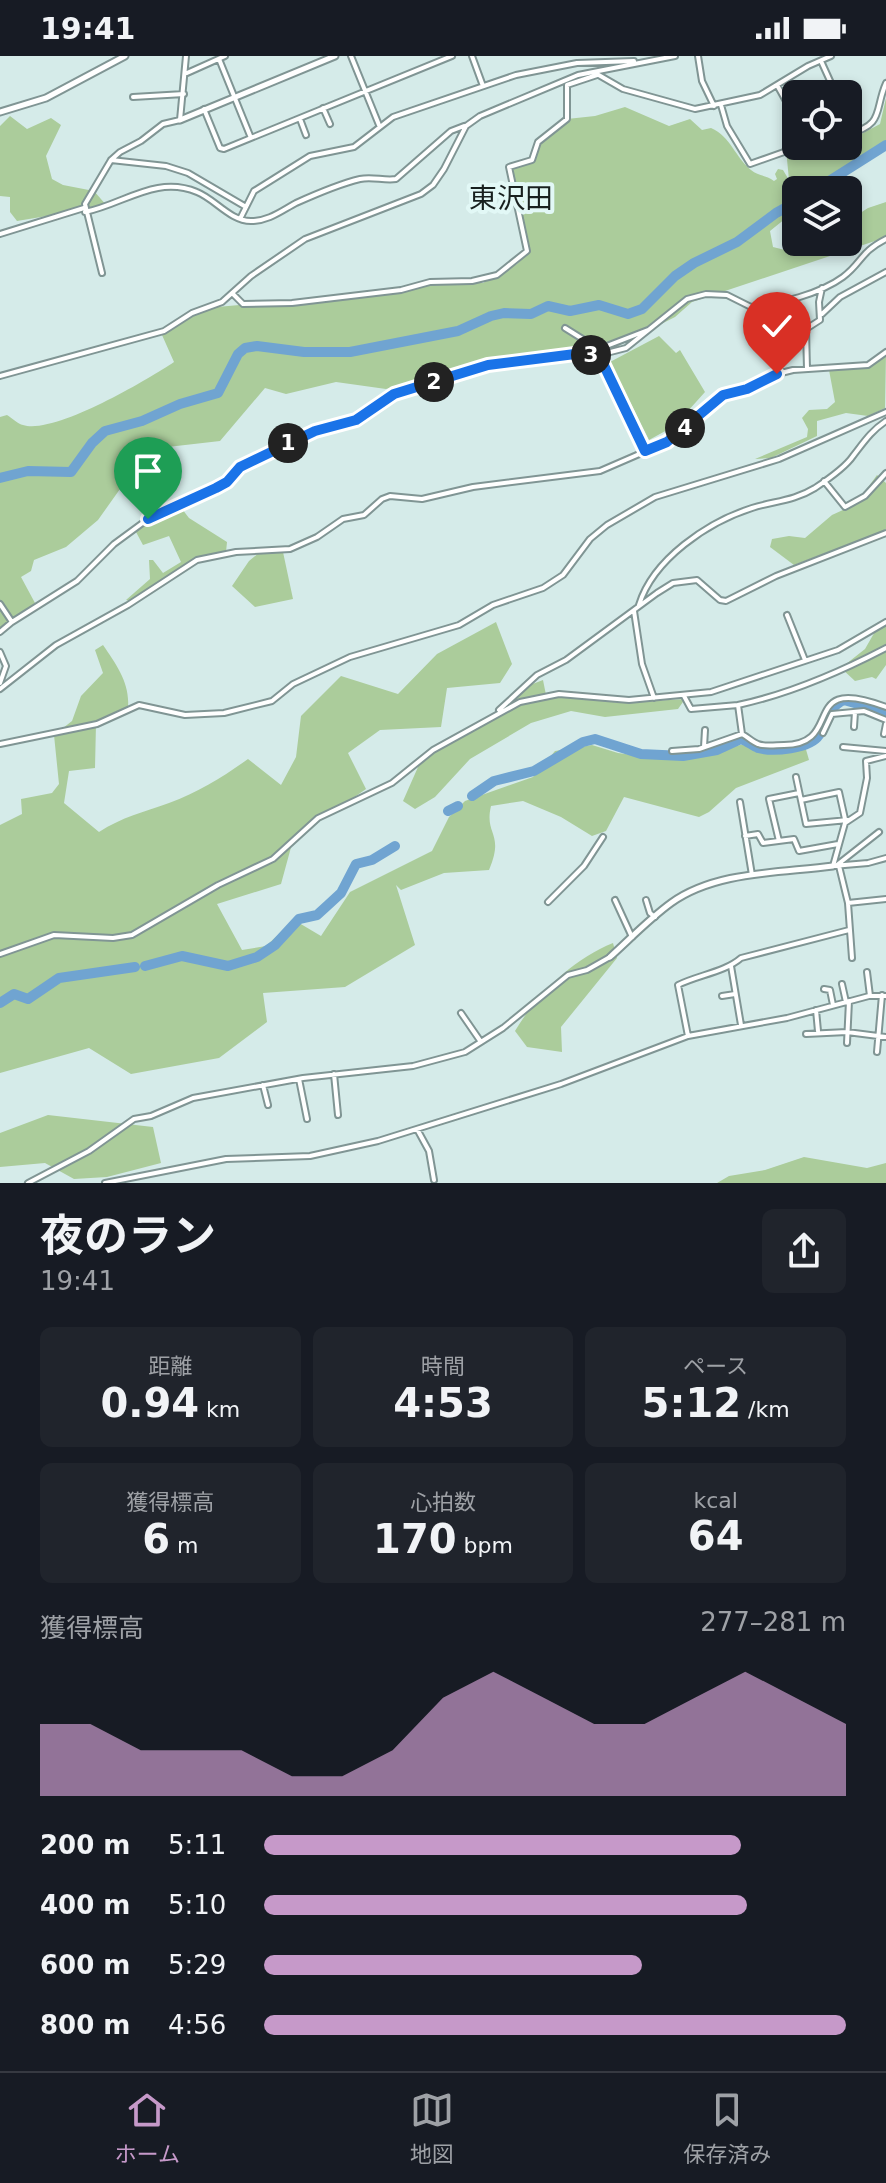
<!DOCTYPE html>
<html lang="ja">
<meta charset="utf-8">
<style>
body{margin:0;font-family:"DejaVu Sans","Noto Sans JP",sans-serif;background:#20242c;color:#f1f3f6;height:100vh;display:flex;flex-direction:column;font-size:30px;white-space:nowrap}
*{box-sizing:border-box;margin:0}
p{font-size:26px;color:#9ea1a6}
.icon{flex:none;width:44px;height:44px;fill:none;stroke:currentColor;stroke-width:2;stroke-linecap:round;stroke-linejoin:round}
.map{position:relative;height:1127px;overflow:hidden}
.panel{display:flex;flex-direction:column;background:#171b24;flex:1}
.panel>*{flex:none}
.buttons{position:absolute;left:782px;top:24px;display:grid;gap:16px}
.buttons a{display:grid;place-items:center;width:80px;height:80px;border-radius:12px;background:#171b24;box-shadow:0 4px 12px #0003;font-size:40px}
.pin{position:absolute;display:grid;place-items:center;width:68px;height:68px;color:#fff;margin:-82px -34px;border-radius:50% 50% 50% 0;rotate:-45deg;box-shadow:0 0 8px #0007}
.pin .icon{rotate:45deg}
.km{position:absolute;width:40px;height:40px;margin:-20px;border-radius:50%;background:#222;color:#fff;font-size:22px;line-height:40px;text-align:center}
.round{display:grid;place-items:center;flex:none;width:84px;height:84px;border-radius:12px;background:#20242c}
.summary{display:flex;align-items:center;justify-content:space-between;height:136px;padding:0 40px}
h1{font-size:44px;font-weight:700;line-height:60px}
.figures{display:grid;grid-template-columns:repeat(3,1fr);gap:12px;height:136px;padding:8px 40px}
.figures div{display:grid;align-content:center;border-radius:12px;background:#20242c;text-align:center}
.figures b{font-size:40px;font-weight:700}
.figures small{font-size:22px;font-weight:400}
.figures p{font-size:22px}
.chart{height:224px;padding:16px 40px}
.chart p{display:flex;justify-content:space-between}
.chart svg{width:100%;height:144px;margin-top:8px;fill:#c699c9;opacity:.7}
ul{padding:0 40px;list-style:none;font-size:26px}
li{display:grid;grid-template-columns:128px 96px 1fr;align-items:center;height:60px}
li i{height:20px;border-radius:10px;background:#c699c9}
.status{display:flex;justify-content:space-between;align-items:center;height:56px;padding:0 40px;background:#171b24;direction:ltr}
.status svg{height:22px;fill:currentColor}
.tab-bar{display:flex;justify-content:space-around;align-items:center;height:112px;border-top:2px solid #363941;background:#171b24;font-size:22px;color:#9ea1a6}
.tab-bar a{display:grid;justify-items:center;gap:4px}
.tab-bar .on{color:#c699c9}
.map>svg:first-child{display:block}
.green{fill:#abcc9b}
.lines{fill:none;stroke-linecap:round;stroke-linejoin:round}
.river{stroke:#70a4d1;stroke-width:10}
.minor-casing{stroke:#809594;stroke-width:8}
.tertiary-casing{stroke:#809594;stroke-width:9}
.minor{stroke:#fff;stroke-width:4}
.tertiary{stroke:#fff;stroke-width:5}
.route-casing{stroke:#fff;stroke-width:16}
.route{stroke:#1a73e8;stroke-width:10}
.labels{text-anchor:middle;dominant-baseline:central;stroke-width:8;stroke-linejoin:round;paint-order:stroke}
.quarter-label{font-size:28px;fill:#18201f;stroke:#e2f8f6}
</style>
<div class="status"><b>19:41</b><svg viewBox="0 0 49 12"><path d="M0 12V9h3v3zM5 12V6h3v6zM10 12V3h3v9zM15 12V0h3v12zM26 1h20v11H26zM47 4h2v5h-2z"/></svg></div>
<div class="map">
<svg width="886" height="1127" viewBox="0 0 886 1127">
<rect width="100%" height="100%" fill="#d5ebe9"/>
<path class="green" d="M886 42V94L822 134H796V154L770 175 773 191 785 194 812 186H848V165L868 152 886 146V179L878 184 692 246 675 261 610 294 604 291 484 307 386 333 336 326 286 338 265 332 220 385 159 392 120 433 98 464 66 491 34 504 31 515 21 521 35 547 0 573V361L7 359C12 362 18 368 23 369 54 379 147 324 174 306L162 279 206 252 398 235 430 226 483 227 517 208 529 196 509 111 531 102 536 91 567 63 595 60 625 51 669 70 690 63 702 74 711 72C731 81 735 101 751 114 758 120 766 119 774 125L777 123 775 118 778 113 783 114 789 124 786 93 804 91 807 96 820 93 823 99 832 95 831 90H848V85L880 68Z
M10 60 27 73 51 62 61 69 46 100 52 123 63 129 94 135 107 150 17 165 10 156V141L0 140V70Z
M769 251 786 281 771 292 750 259Z
M659 280 676 297 680 294 705 336 687 356 690 360 687 363 649 384 610 306Z
M886 296 885 352 868 360 846 357 817 365V380L771 402 755 403 807 381 808 373 802 362 809 354 827 353 835 346 829 314 869 308Z
M877 419 886 427V473L881 476 794 509 770 491 772 483 789 480 805 482 832 459 856 448Z
M168 448 179 449 189 462 227 486 226 496 197 504 133 546 126 544 150 523 149 504H153L163 517 181 506 169 480 143 489 136 476 142 466Z
M260 496H283L293 543 255 551 232 530 249 505Z
M496 566 512 608 500 627 447 632 441 671 380 674 348 697 366 733 293 784 281 828 217 848 242 894 266 890 294 864 321 880 350 836 432 795 449 761 465 745 533 721 555 695 592 689 618 697 669 704 745 688 784 696 805 690 809 704 736 732 709 756 699 761 624 741 606 775 592 780 561 761 523 745 491 750C484 780 505 776 489 814L444 817 401 834 396 829 415 889 345 931 263 937 267 966 219 1002 131 1018 89 992 0 1017V769L22 758 21 743 52 737 59 728 54 679 72 665 81 640 103 617 95 594 103 589C116 608 130 627 128 651L96 668 95 712 69 715 64 747 99 776C122 761 144 756 169 747 199 736 223 721 248 703L281 729 296 701 301 660 341 620 398 638 437 598Z
M886 566V609L876 623 872 621 855 625 841 612 865 593 877 572Z
M543 624 546 639 569 635 618 647 685 643 678 653 605 661 571 655 531 667 470 703 435 741 415 753 403 745 422 702 499 656 530 629Z
M613 887 617 902 561 971 562 996 527 991 515 975C537 938 573 903 613 887Z
M48 1059 153 1071 161 1107 107 1121 74 1123 45 1107 0 1111V1077Z
M804 1101 867 1112 886 1107V1127H717L729 1120 765 1114Z"/>
<g class="lines">
<path class="river" d="M815 134 886 89
M0 422 28 415 71 416 92 387 105 375 142 365 180 348 218 337 238 298 245 292 257 290 304 296H350L458 275 491 260 504 257 531 258 548 250 570 255 599 249 628 258 642 253 675 220 694 207 737 186 776 157 796 146
M472 740 494 725 534 715 583 686 595 683 641 698 683 700 717 694 741 683C747 685 753 690 758 692 773 696 810 693 819 679 827 666 828 651 844 644L886 656
M448 755 458 750
M145 910 182 900 228 910 257 901 275 889 299 863 317 859 328 849 341 837 356 808 372 804 395 790
M0 947 14 938 28 943 59 922 135 911"/>
<defs>
<path id="minor" d="M351 0 379 69
M472 0 483 30
M698 0 702 25 714 50
M219 3 251 82
M821 5 836 38
M187 17 225 0
M597 18 623 33 695 53 760 39 808 10 831 0
M777 29 796 63
M133 41 184 38
M721 49 727 70 750 108 801 90
M323 52 330 68
M204 53 220 92 224 93 452 0
M300 63 306 79
M848 68 852 77
M848 78C885 69 874 54 886 27
M111 104 166 110 188 117 246 151
M85 156C124 148 156 119 197 136 215 143 230 165 251 165 269 165 281 155 296 147 316 138 339 128 360 123 372 120 384 125 396 123L451 75 464 70
M240 163 254 135 310 100 354 91 393 61 516 19 577 7 634 5
M0 178 84 152
M102 217 85 148 111 104 120 96 141 85 163 68 180 64 186 0
M232 237 243 248 292 247 401 234 430 226 472 225 497 219 527 195 509 111 532 104 538 86 567 63V29L597 19
M822 258 840 241 886 216
M565 272 589 287 604 291 648 274
M599 300 645 395
M807 313 806 273 820 264 819 246 822 232
M0 320 164 275 192 257 222 246 251 220 305 183 421 138 433 129 444 113 466 70 480 60 578 19 675 0
M824 425 845 451 865 440 886 417
M0 548 12 566
M639 549C653 503 708 466 752 452 774 445 794 445 815 432 827 424 845 412 853 400 864 386 871 375 886 365
M634 555 642 608 654 642
M787 559 805 604
M0 576 12 566 77 525 114 488 148 463 216 432 227 426 240 411 315 375 356 364 394 338 488 309 533 301 599 299 626 292 687 243 706 238 727 239 751 251C779 248 820 238 843 221 862 207 860 196 886 183
M0 596 6 610 0 627
M0 633 56 589 128 549 197 504 236 496 290 493 317 481 343 463 364 459 382 443 390 440 422 443 473 431 600 415 667 386 723 339 747 333 777 318 793 314 868 309 886 296
M684 640 691 653 738 649 742 678
M738 649C789 638 840 616 886 592
M499 654 537 619 566 604 657 537 673 527 697 524 720 544 726 545 776 520 886 477
M854 671 855 656
M823 677 832 658 864 655 886 664
M884 678 886 668
M0 688 97 668 139 649 185 659 224 657 272 645 293 628 350 601 459 569 493 549 543 532 563 519 590 483 607 469 655 441 779 403 886 356
M704 691 705 674
M843 691 886 695
M672 695 699 693 742 678C748 681 752 686 758 688 765 691 776 689 784 689 846 689 797 617 886 651
M886 700 866 705 867 722 860 757 845 767 833 810 868 807 886 802
M796 721 806 768 848 764
M801 744 839 736 845 763
M740 746 752 819
M745 780 758 778 763 787 794 783 799 795 838 788
M779 785 769 743 799 737
M837 809 879 776
M839 810 848 847 852 902
M615 844 632 881
M646 844 650 857 655 861
M548 846 584 810 603 781
M848 847 886 843
M0 898 54 879 113 882 132 879 218 829 273 803 318 762 392 727 433 694 520 646 559 638 629 644 711 636 838 594 886 566
M731 910 741 969
M867 916 870 940
M842 928 846 946
M824 933 830 934 833 949
M722 940 735 938
M816 954 818 975
M461 957 481 986
M806 978 847 976 886 981
M688 980 678 929C698 919 725 916 741 902L849 874
M847 987 849 945
M877 996 882 939
M334 1018 338 1059
M299 1023 307 1063
M263 1029 268 1049
M417 1073 429 1095 434 1124
M28 1127 89 1095 134 1063 151 1060 193 1042 303 1022 413 1010 465 996 503 972 568 919 587 914 610 901
M105 1127 226 1103 310 1100 378 1085 561 1028 688 980 787 962 869 940H886"/>
<path id="tertiary" d="M0 56 46 42 125 0
M180 64 335 0
M610 901C630 883 649 863 671 847 715 815 780 817 833 810"/>
</defs>
<use href="#minor" class="minor-casing"/>
<use href="#tertiary" class="tertiary-casing"/>
<use href="#minor" class="minor"/>
<use href="#tertiary" class="tertiary"/>
</g>
<g class="lines">
<defs>
<path id="route" d="M148 463 216 432 227 426 240 411 315 375 356 364 394 338 488 309 575 298 599 299 645 395 667 386 723 339 747 333 777 318"/>
</defs>
<use href="#route" class="route-casing"/>
<use href="#route" class="route"/>
</g>
<g class="labels">
<g class="quarter-label">
<text x="511" y="142">東沢田</text>
</g>
</g>
</svg>
<div class="buttons">
<a><svg class="icon" aria-label="locate" viewBox="0 0 24 24"><circle cx="12" cy="12" r="6"/><path d="M12 2v4M12 18v4M2 12h4M18 12h4"/></svg></a>
<a><svg class="icon" aria-label="layers" viewBox="0 0 24 24"><path d="M12 4l9 5-9 5-9-5zM3 14l9 5 9-5"/></svg></a>
</div>
<div class="pin" style="left:148px;top:463px;background:#1e9e55"><svg class="icon" aria-label="arrive" viewBox="0 0 24 24"><path d="M6 21V4h12l-3 4 3 4H6"/></svg></div>
<div class="pin" style="left:777px;top:318px;background:#d93025"><svg class="icon" aria-label="check" viewBox="0 0 24 24"><path d="M5 12l5 5 9-10"/></svg></div>
<b class="km" style="left:288px;top:387px">1</b>
<b class="km" style="left:434px;top:326px">2</b>
<b class="km" style="left:591px;top:299px">3</b>
<b class="km" style="left:685px;top:372px">4</b>
</div>
<section class="panel">
<div class="summary"><div><h1>夜のラン</h1><p>19:41</p></div><a class="round"><svg class="icon" aria-label="share" viewBox="0 0 24 24"><path d="M12 15V3M7 8l5-5 5 5M5 13v7h14v-7"/></svg></a></div>
<div class="figures">
<div><p>距離</p><b>0.94<small> km</small></b></div>
<div><p>時間</p><b>4:53</b></div>
<div><p>ペース</p><b>5:12<small> /km</small></b></div>
</div>
<div class="figures">
<div><p>獲得標高</p><b>6<small> m</small></b></div>
<div><p>心拍数</p><b>170<small> bpm</small></b></div>
<div><p>kcal</p><b>64</b></div>
</div>
<div class="chart"><p><span>獲得標高</span>277–281 m</p>
<svg viewBox="0 0 160 44" preserveAspectRatio="none"><path d="M0 44V22L10 22L20 30L30 30L40 30L50 38L60 38L70 30L80 14L90 6L100 14L110 22L120 22L130 14L140 6L150 14L160 22V44z"/></svg>
</div>
<ul>
<li><b>200 m</b>5:11<i style="width:82%"></i></li>
<li><b>400 m</b>5:10<i style="width:83%"></i></li>
<li><b>600 m</b>5:29<i style="width:65%"></i></li>
<li><b>800 m</b>4:56<i style="width:100%"></i></li>
</ul>
</section>
<nav class="tab-bar">
<a class="on"><svg class="icon" aria-label="home" viewBox="0 0 24 24"><path d="M3 11l9-7 9 7M6 9v11h12V9"/></svg>ホーム</a>
<a><svg class="icon" aria-label="map" viewBox="0 0 24 24"><path d="M3 6l6-2 6 2 6-2v14l-6 2-6-2-6 2zM9 4v14M15 6v14"/></svg>地図</a>
<a><svg class="icon" aria-label="saved" viewBox="0 0 24 24"><path d="M7 4h10v16l-5-4-5 4z"/></svg>保存済み</a>
</nav>
